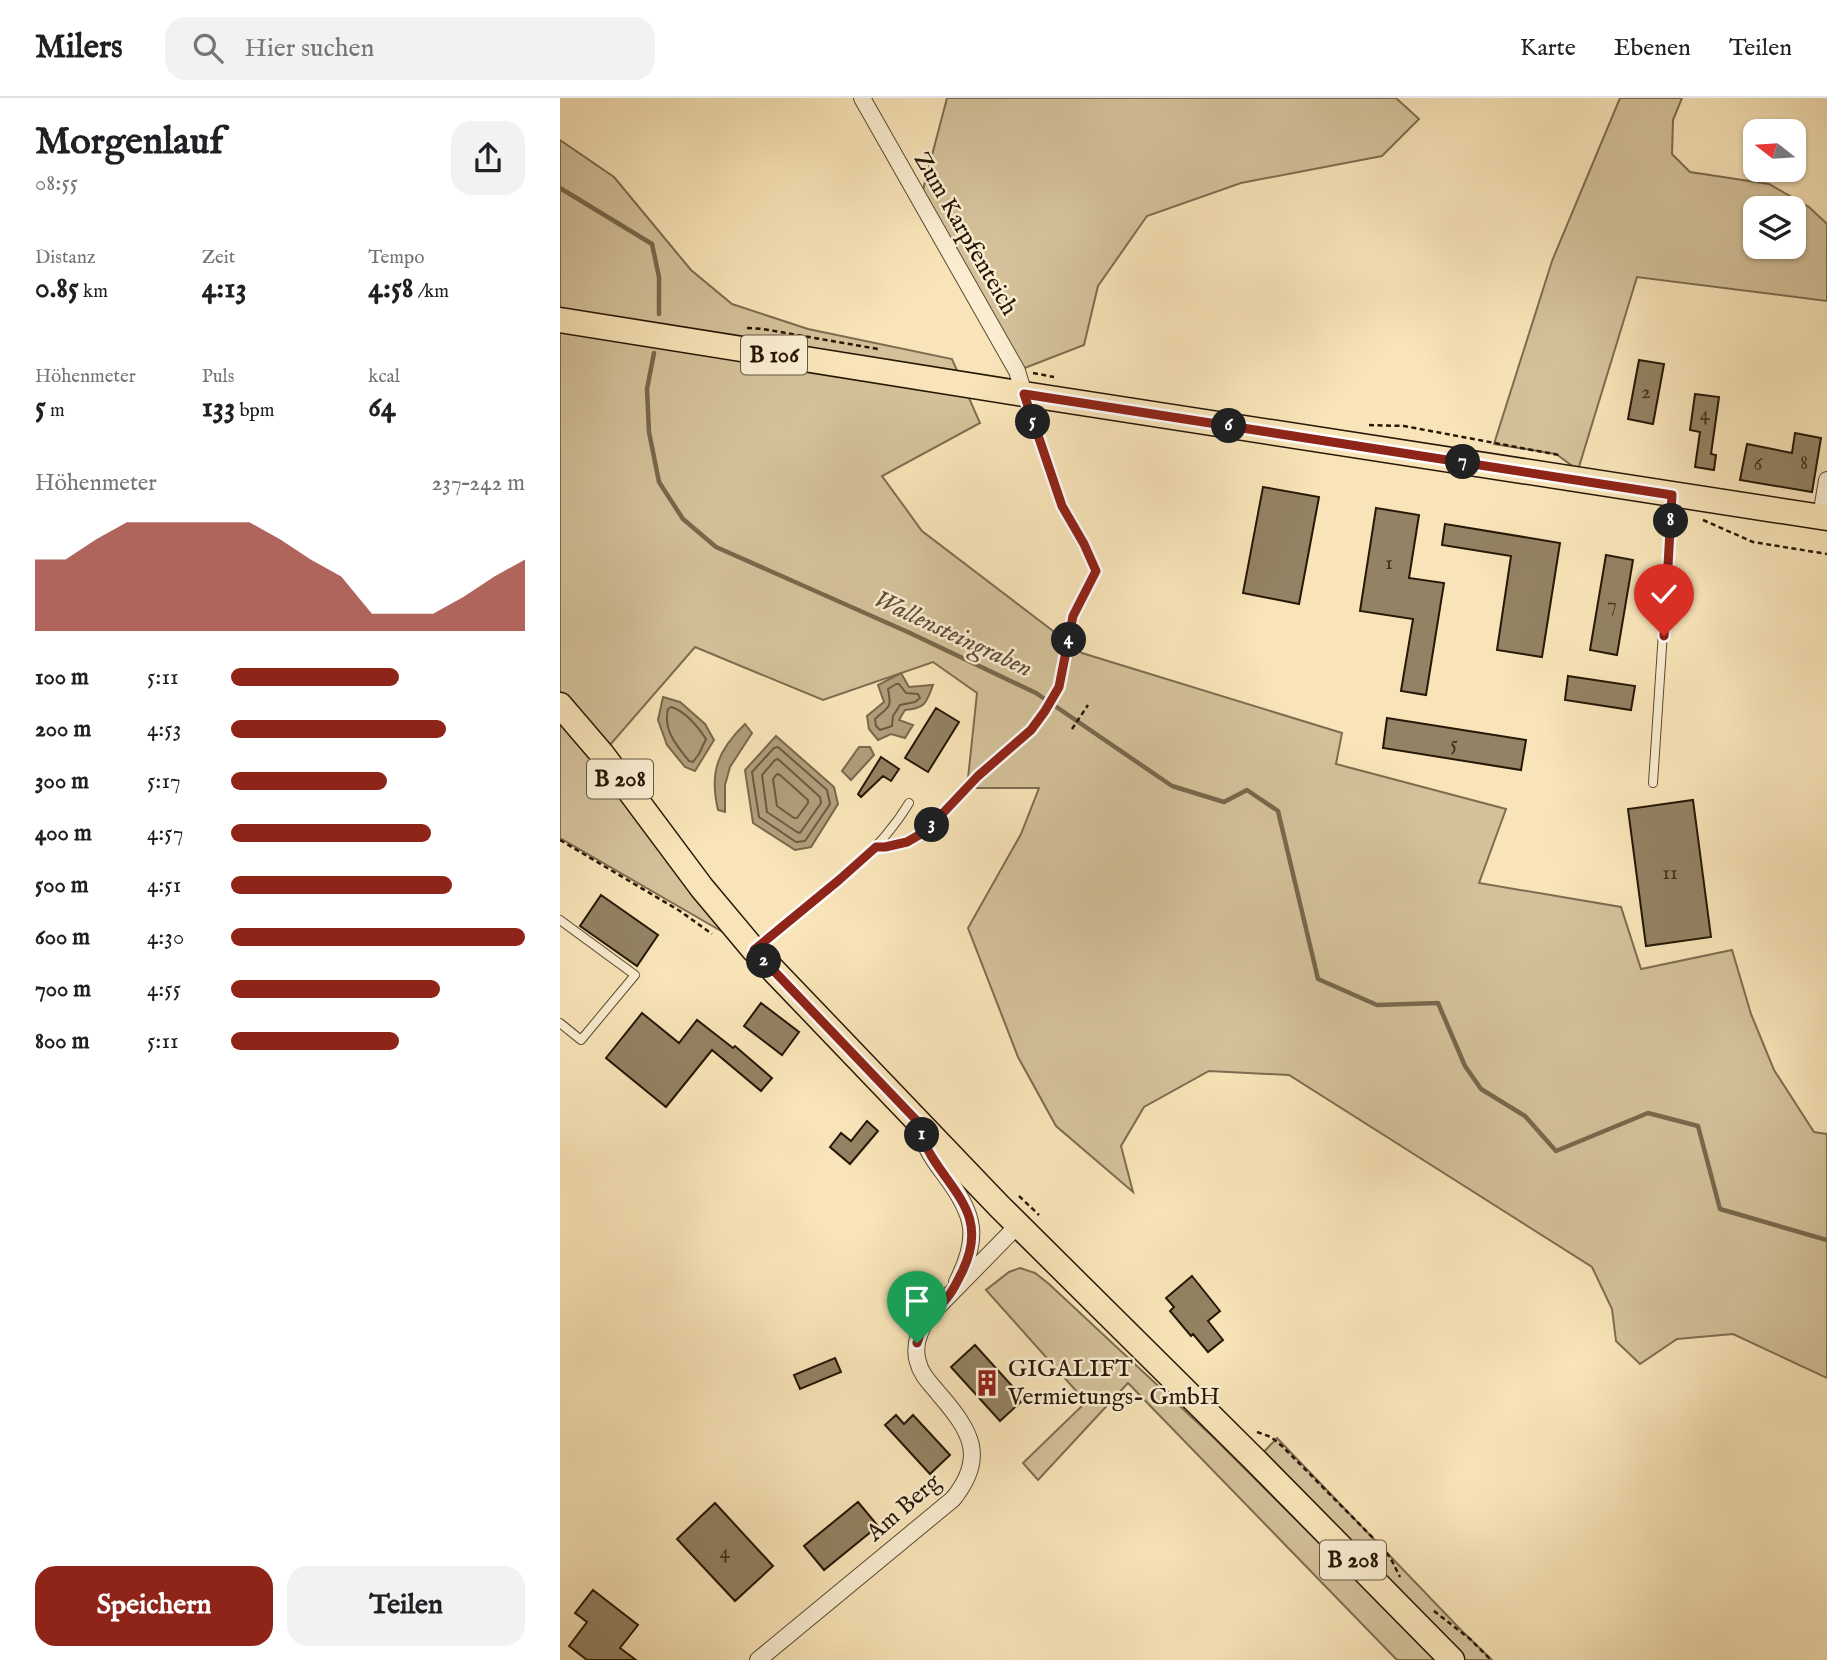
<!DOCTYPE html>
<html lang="de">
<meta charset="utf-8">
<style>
body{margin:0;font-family:"IM FELL English",serif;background:#f2f2f2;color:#202124;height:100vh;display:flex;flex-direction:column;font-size:26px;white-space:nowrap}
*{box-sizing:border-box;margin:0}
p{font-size:23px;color:#757577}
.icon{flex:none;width:38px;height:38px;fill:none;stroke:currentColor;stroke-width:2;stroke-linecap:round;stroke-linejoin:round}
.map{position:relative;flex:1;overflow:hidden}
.side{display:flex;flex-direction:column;background:#fff;width:560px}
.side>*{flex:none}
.needle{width:46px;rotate:287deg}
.tools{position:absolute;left:1183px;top:21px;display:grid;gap:14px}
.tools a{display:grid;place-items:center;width:63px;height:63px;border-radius:14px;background:#fff;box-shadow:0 2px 5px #0004;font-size:35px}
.pin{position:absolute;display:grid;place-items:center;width:60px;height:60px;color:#fff;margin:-72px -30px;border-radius:50% 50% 50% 0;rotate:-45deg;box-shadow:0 0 7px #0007}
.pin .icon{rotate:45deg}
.km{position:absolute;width:35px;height:35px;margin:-18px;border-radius:50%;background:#222;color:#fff;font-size:19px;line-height:35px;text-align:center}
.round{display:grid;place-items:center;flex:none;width:74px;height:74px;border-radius:21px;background:#f2f2f2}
.headline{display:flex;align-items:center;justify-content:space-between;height:119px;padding:0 35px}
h1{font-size:38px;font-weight:700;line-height:52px}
.metrics{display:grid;grid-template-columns:repeat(3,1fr);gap:10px;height:119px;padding:7px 35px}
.metrics div{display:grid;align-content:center}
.metrics b{font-size:30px;font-weight:700}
.metrics small{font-size:19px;font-weight:400}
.metrics p{font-size:19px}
.chart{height:196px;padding:14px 35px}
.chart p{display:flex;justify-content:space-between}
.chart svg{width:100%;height:126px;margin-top:7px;fill:#8f2418;opacity:.7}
.button{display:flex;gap:14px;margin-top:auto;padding:14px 35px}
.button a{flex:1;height:80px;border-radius:21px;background:#8f2418;color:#fff;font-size:28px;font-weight:700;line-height:80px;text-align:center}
.button a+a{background:#f2f2f2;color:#202124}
ul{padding:0 35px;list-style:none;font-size:23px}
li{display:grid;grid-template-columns:112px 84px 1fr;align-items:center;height:52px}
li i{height:18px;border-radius:9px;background:#8f2418}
header{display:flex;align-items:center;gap:42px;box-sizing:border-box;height:98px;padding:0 35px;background:#fff;border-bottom:2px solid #e0e0e0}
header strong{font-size:33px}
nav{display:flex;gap:38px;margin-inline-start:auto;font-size:24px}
.search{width:490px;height:63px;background:#f2f2f2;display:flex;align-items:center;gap:18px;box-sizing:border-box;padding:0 24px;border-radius:21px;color:#757577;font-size:26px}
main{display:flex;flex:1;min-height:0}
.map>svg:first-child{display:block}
.green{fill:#d4c19a;stroke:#7d6c50;stroke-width:2;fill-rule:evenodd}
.water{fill:#b19e7b;stroke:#79684c;stroke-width:2}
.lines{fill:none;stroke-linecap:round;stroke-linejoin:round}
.shore{stroke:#6c5a40;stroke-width:2}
.stream{stroke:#79684c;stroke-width:4.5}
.building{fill:#938263;stroke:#261706;stroke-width:2}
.lane-casing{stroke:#5a4a32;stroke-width:10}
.street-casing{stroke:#5a4a32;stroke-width:18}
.primary-casing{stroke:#261706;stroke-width:27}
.path{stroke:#261706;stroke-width:2.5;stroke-dasharray:5 3.5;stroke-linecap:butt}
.lane{stroke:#faedd1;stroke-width:8}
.street{stroke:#faedd1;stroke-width:16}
.primary{stroke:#f8e4b8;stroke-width:24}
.route-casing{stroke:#fff;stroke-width:14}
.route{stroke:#8f2418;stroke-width:9}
.labels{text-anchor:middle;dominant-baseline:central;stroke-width:5;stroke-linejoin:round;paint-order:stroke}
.number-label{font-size:21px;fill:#41321d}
.shield{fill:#faedd1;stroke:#665743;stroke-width:2}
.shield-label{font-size:23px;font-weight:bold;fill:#261706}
.street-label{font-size:24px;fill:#261706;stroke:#faedd1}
.poi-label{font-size:24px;fill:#261706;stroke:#faedd1;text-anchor:start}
.water-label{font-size:26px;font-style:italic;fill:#5e4d35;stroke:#faedd1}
</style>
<header>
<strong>Milers</strong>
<div class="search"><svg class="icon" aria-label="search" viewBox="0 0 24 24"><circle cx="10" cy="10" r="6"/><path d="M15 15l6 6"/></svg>Hier suchen</div>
<nav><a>Karte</a><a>Ebenen</a><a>Teilen</a></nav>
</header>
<main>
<section class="side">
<div class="headline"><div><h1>Morgenlauf</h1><p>08:55</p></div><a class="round"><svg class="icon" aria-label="share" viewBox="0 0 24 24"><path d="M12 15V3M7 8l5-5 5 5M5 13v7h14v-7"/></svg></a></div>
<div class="metrics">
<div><p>Distanz</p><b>0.85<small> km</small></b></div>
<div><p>Zeit</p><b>4:13</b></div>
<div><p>Tempo</p><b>4:58<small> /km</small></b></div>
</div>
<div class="metrics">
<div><p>Höhenmeter</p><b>5<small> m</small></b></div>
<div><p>Puls</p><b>133<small> bpm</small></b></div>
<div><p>kcal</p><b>64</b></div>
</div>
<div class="chart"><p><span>Höhenmeter</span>237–242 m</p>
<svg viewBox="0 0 160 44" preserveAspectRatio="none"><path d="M0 44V19L10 19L20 12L30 6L40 6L50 6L60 6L70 6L80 12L90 19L100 25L110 38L120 38L130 38L140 32L150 25L160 19V44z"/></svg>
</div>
<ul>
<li><b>100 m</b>5:11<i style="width:57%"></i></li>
<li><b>200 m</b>4:53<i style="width:73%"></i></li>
<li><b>300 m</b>5:17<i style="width:53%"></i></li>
<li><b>400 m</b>4:57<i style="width:68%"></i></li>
<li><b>500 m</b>4:51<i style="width:75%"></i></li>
<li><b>600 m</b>4:30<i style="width:100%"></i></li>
<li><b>700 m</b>4:55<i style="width:71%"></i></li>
<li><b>800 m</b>5:11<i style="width:57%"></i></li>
</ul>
<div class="button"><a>Speichern</a><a>Teilen</a></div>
</section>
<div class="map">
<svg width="1267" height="1562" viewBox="0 0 1267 1562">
<rect width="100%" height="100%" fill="#f8e4b8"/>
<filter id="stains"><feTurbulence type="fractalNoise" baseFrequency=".00286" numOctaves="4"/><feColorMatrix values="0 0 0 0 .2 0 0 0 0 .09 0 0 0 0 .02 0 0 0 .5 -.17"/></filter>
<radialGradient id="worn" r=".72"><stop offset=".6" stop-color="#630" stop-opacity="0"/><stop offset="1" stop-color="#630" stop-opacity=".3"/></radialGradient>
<path class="green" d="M387 0H836L859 21 822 58 681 85 587 118 538 188 524 247 457 273 360 103Z
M1060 0H1122L1113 22 1112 56 1130 74 1209 86 1249 109 1267 126V203L1077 179 1018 372 996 356 934 346 992 163ZM1195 110H1234V149H1195Z
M0 42 54 79 131 172 172 206 248 231 392 261 420 325 322 378 362 433 522 555 782 635 776 666 946 711 919 785 1061 809 1081 871 1172 852 1191 916 1214 972 1254 1034 1267 1036V1280L1173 1236 1117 1241 1080 1266 1056 1243 1052 1211 1032 1169 729 977 649 973 584 1009 561 1048 573 1094 496 1028 458 959 408 830 461 736 479 690H407L417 595 373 564 263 602 135 549 42 656 194 852 0 740Z
M460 1170 475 1175 489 1186 654 1340 877 1562H837L568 1285 478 1382 463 1365 526 1304 426 1192 449 1174Z
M717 1340 901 1532 932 1562H895L700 1358Z"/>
<path class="water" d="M341 575 349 589 373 587C366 605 366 610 345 612L339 622 353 627 345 640 331 636 318 642 309 631 307 618 324 604 318 587Z
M103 599 120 604 145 626 154 642 135 673 125 669 107 647 98 622Z
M185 626 192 635 170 669 165 687V714L158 712C149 674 158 652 185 626Z
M216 638 274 689 278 706 251 749 235 752 193 725 185 672Z
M299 649H310L314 657 291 682 282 673Z"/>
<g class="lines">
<path class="shore" d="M336 586H339L346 595 358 596 360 600 355 604 340 607 333 618 332 628 320 632 316 628 315 621C329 607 332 612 328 591Z
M111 609C125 613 138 629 146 641L139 656 133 664 129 663C116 647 103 632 108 611Z
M218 649 267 692 270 706 245 743 236 744 199 719 192 674 214 650Z
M218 661 260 699 261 705 240 735 237 734 207 714 202 677 215 662Z
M217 676 220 677 248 702V705L237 720H234L217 708 213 681Z"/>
<path class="stream" d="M0 90 92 146 99 179V216
M94 255 87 291 89 334 99 384 123 421 156 449 350 535 476 595 612 688 664 704 687 692 718 713 758 881 817 907 878 905 905 968 921 991 965 1018 996 1053 1088 1015 1138 1028 1160 1111 1267 1142"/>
</g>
<path class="building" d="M1079 262 1104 266 1093 326 1068 321Z
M1135 296 1159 299 1151 356 1156 357 1154 372 1135 369 1140 334 1130 332Z
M1235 335 1261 340 1252 394 1180 382 1187 346 1232 355Z
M703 389 759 399 739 506 683 495Z
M816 410 859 417 849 480 884 485 866 597 841 593 853 521 800 513Z
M885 426 1000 445 982 559 937 552 951 458 882 447Z
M1046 457 1073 462 1057 557 1030 552Z
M1008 578 1075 588 1071 612 1005 602Z
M376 610 399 624 368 674 345 660Z
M827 620 966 642 961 672 823 650Z
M321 659 339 671 331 683 323 678 301 699 298 696Z
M1133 702 1151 839 1086 848 1068 711Z
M41 797 98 837 77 868 20 828Z
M201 905 239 934 222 957 184 928Z
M82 915 119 945 137 922 173 950 175 948 212 980 201 993 152 952 106 1009 46 960Z
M307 1023 318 1033 290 1066 270 1049 281 1035 291 1043Z
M632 1178 660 1213 648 1223 663 1242 648 1254 633 1236 631 1238 610 1213 614 1209 606 1200Z
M415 1247 464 1301 440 1323 391 1269Z
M275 1260 281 1274 240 1291 234 1277Z
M336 1317 344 1326 353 1317 390 1357 370 1376 325 1327Z
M298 1404 318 1428 264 1472 244 1448Z
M155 1405 213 1468 175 1503 117 1441Z
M33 1492 78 1527 60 1550 76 1562H27L9 1548 27 1524 15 1515Z"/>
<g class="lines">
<defs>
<path id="lane" d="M465 299 502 408
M1093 685 1112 398
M0 822 75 877 21 942 0 925
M197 849C250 806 313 765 349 705"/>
<path id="street" d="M302 0 457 273 464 296
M1261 419 1267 382
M361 1034C365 1050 375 1064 385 1077 415 1117 420 1139 397 1184
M198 1562 393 1401C427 1359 411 1333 379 1296 371 1286 361 1277 358 1264 353 1248 360 1231 369 1218L458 1127"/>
<path id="primary" d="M0 222 464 296 1267 420
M0 607 42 656 142 790 194 852 440 1109 695 1362 892 1562"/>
</defs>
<use href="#lane" class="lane-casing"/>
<use href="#street" class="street-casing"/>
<use href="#primary" class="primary-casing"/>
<path class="path" d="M187 230 203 231 318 251
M473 275 494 279
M809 327 844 328 999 357
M1143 422 1193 444 1267 456
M512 631 528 607
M0 742 120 813 152 836
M335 747C370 738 392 704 416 680 446 651 482 629 499 590 508 569 508 543 513 521 516 507 529 488 536 473L524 446 507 417
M459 1098 479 1117
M697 1334 711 1339 723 1349 825 1452 832 1463 840 1479
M874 1513 910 1541 931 1562"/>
<use href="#lane" class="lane"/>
<use href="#street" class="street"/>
<use href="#primary" class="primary"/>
</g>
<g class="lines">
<defs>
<path id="route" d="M357 1245C366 1218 375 1216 390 1196 395 1189 399 1180 403 1172 427 1120 397 1099 372 1059 365 1048 361 1036 358 1024L194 852 279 782 316 749H325L347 744 366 733 418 678 471 632 485 613 499 589 513 518 536 473 524 446 502 408 464 296 1112 397 1104 538"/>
</defs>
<use href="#route" class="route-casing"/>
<use href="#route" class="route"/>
</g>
<defs>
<symbol id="building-bare" viewBox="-9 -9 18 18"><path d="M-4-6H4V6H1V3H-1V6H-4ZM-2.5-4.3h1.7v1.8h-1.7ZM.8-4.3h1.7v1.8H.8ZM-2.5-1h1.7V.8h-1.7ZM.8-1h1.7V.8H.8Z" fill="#8f2418" stroke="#faedd1" stroke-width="2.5" paint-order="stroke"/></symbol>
</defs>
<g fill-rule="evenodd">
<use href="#building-bare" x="408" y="1266" width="38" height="38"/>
</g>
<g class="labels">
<g class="number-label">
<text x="1086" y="294">2</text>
<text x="1145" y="316">4</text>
<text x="1244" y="365">8</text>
<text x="1198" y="366">6</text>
<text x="829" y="465">1</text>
<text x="1052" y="507">7</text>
<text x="894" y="646">5</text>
<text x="1110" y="775">11</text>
<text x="165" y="1454">4</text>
</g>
<g class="shield">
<rect x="181" y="237.5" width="66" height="39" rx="5"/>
<rect x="27" y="661.5" width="66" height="39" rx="5"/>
<rect x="760" y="1442.5" width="66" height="39" rx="5"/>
</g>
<g class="shield-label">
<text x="214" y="257">B 106</text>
<text x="60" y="681">B 208</text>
<text x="793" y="1462">B 208</text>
</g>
<g class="street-label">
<text transform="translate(405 136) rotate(60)">Zum Karpfenteich</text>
<text transform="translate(344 1410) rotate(-41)">Am Berg</text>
</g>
<g class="poi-label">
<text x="448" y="1271">GIGALIFT<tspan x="448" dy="28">Vermietungs- GmbH</tspan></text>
</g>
<g class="water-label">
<text transform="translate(393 536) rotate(25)">Wallensteingraben</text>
</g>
</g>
<rect width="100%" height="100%" filter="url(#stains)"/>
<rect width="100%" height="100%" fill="url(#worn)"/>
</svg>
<div class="tools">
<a><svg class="needle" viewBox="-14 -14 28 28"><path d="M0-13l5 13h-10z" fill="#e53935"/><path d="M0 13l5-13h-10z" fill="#757577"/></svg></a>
<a><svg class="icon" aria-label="layers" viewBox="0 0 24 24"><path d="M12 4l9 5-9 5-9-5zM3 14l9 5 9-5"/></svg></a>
</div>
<div class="pin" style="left:357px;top:1245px;background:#1e9e55"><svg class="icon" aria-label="arrive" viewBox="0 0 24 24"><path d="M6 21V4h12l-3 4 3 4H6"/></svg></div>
<div class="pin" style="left:1104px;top:538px;background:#d93025"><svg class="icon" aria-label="check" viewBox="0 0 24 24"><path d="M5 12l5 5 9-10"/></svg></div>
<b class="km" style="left:362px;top:1037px">1</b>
<b class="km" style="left:204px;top:863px">2</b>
<b class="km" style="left:372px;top:727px">3</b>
<b class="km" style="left:509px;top:542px">4</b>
<b class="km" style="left:473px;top:324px">5</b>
<b class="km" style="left:669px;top:328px">6</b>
<b class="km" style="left:903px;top:364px">7</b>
<b class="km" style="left:1111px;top:423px">8</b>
</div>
</main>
